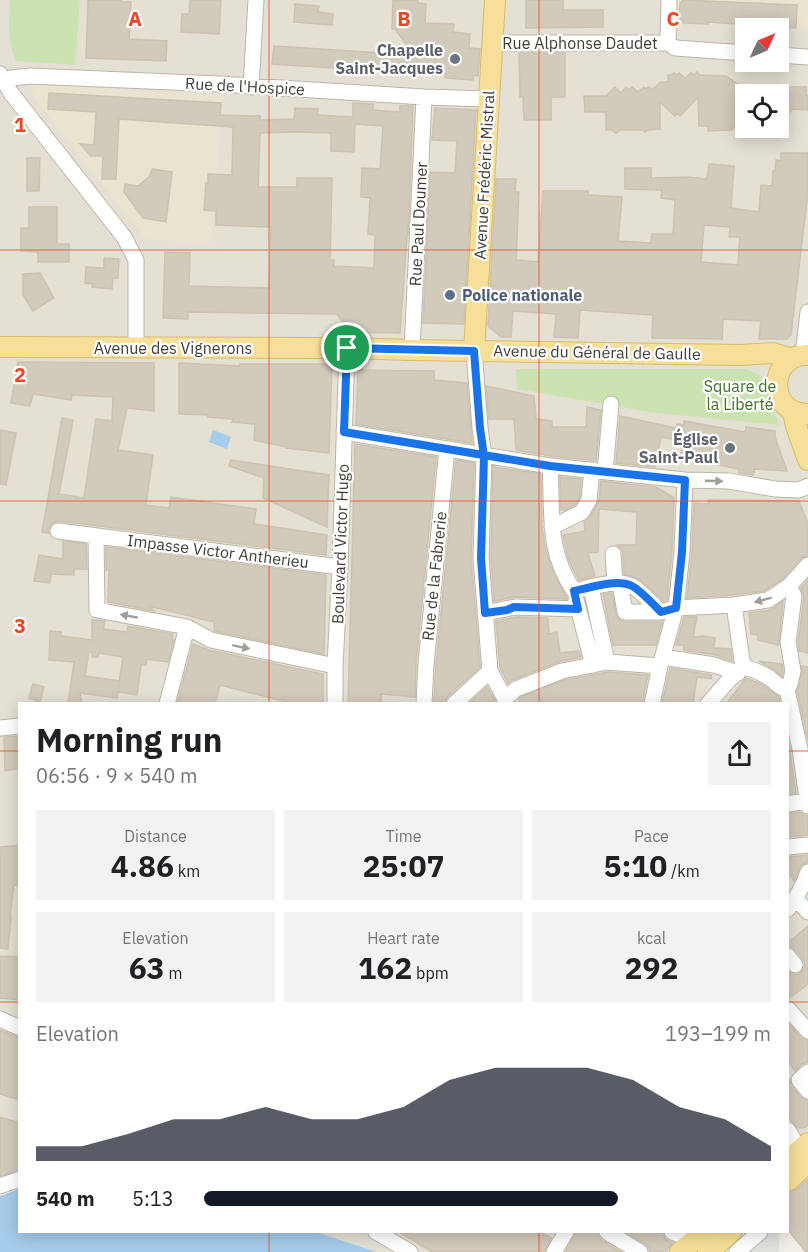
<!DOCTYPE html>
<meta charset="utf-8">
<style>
body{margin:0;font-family:"IBM Plex Sans",sans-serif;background:#f2f2f2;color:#202124;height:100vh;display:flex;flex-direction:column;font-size:22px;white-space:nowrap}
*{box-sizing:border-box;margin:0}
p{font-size:20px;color:#757577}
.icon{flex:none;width:33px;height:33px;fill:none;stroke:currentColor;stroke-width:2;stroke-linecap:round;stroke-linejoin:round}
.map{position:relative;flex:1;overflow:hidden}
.panel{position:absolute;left:18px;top:702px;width:771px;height:531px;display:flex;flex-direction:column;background:#fff;border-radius:0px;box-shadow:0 3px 15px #0003}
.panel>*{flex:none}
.needle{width:39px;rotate:46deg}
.tools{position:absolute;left:735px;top:18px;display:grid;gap:12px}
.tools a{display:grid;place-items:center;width:54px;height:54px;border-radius:0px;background:#fff;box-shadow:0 3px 15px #0003;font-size:30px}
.pin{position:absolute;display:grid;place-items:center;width:51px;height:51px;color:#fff;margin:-26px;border:3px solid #fff;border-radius:50%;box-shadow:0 2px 6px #0007}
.round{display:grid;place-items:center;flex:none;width:63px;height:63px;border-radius:0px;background:#f2f2f2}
.summary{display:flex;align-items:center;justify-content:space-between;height:102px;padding:0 18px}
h1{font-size:33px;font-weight:700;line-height:45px}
.metrics{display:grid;grid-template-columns:repeat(3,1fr);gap:9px;height:102px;padding:6px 18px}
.metrics div{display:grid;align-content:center;border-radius:0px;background:#f2f2f2;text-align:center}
.metrics b{font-size:30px;font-weight:700}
.metrics small{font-size:16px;font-weight:400}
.metrics p{font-size:16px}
.chart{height:168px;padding:12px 18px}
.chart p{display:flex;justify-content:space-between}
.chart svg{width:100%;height:108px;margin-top:6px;fill:#111827;opacity:.7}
ul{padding:0 18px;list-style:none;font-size:20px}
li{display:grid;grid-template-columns:96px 72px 1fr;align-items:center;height:45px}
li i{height:15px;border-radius:8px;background:#111827}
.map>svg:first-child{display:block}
.residential{fill:#e5e0d4;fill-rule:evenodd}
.education{fill:#e9e3d0}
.green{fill:#cae3b1}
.parking{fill:#e2e0dd}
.water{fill:#a5ccea}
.building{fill:#d2cabb;stroke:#ccc2af;stroke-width:1.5;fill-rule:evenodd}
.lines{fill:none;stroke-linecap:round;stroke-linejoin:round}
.minor-casing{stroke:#bcb6a9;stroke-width:17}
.major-casing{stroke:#dabc6a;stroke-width:22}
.minor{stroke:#fff;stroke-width:15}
.major{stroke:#f6df99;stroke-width:20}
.oneway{fill:#a19e9a}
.route-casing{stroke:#fff;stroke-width:12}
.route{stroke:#1a73e8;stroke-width:8}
.grid{fill:none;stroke:#ea4824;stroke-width:1.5;stroke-opacity:0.55}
.worship-dot{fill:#6b7280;stroke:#fff;stroke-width:2}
.service-dot{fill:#5c6f8a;stroke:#fff;stroke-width:2}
.labels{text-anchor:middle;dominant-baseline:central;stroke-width:4.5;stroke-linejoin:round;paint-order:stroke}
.street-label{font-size:16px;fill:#433e35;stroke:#fff}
.worship-label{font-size:16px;font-weight:bold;fill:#5b616d;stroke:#fff;text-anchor:end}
.service-label{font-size:16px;font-weight:bold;fill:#4e5e75;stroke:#fff;text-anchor:start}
.park-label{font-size:16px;fill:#44702d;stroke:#fff}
.grid-label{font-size:20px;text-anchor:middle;font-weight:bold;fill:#ea4824;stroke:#fff;stroke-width:4.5;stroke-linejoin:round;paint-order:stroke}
</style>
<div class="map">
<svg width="808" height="1252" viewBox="0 0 808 1252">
<rect width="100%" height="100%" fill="#f1eee5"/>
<path class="residential" d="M0 0H808V1252H806L788 1230V704H20V1186L0 1193ZM746 28H778V62H746ZM746 94H778V128H746Z
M316 1232H742L718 1252H377Z"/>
<path class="education" d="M683 0H808V28L709 22 708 24 683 21 679 17 680 4Z
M37 85 223 95 211 242H184L146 239 31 94Z"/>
<path class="green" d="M10 0H80L75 65 16 61C7 40 9 23 10 0Z
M516 369H747L760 375 767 385 779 425 656 413 517 389Z"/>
<path class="parking" d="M744 1232H778L779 1236V1252H719Z"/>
<path class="water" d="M213 430 231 437 227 449 209 442Z
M19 1189 20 1232H316L377 1252H0V1196Z"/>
<path class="building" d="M88 0H122V2H131L129 39 167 41 166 61 86 58Z
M190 0H221L219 34 181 32 182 14H189Z
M393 0H418V3L426 4 425 23 454 24 453 32 470 34 469 48 480 49 478 76 473 75V80L445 78 446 74 420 70 421 67 398 64V72L272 64 274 46 414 55 395 29H392Z
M526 0H563V10H603V27L526 28Z
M683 0 797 5 796 28 708 22V24L684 23 679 17 680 4Z
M295 4 319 6 318 12 333 14 332 25 294 22Z
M519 53H565V97H551V120H524L523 97H520Z
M697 72 700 75 726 76 746 90V129H737L734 127 731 130 708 131V126H699L698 97 680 116 677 113 675 116 660 102V129L648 130 645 132 642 130H620L616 133 612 130H606V112H585L584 96H606L615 87 621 93 626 87 629 90 632 87 638 92 644 87 646 89 649 87 652 90 661 82H668V75H671L674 73 677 75 679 73 685 78 691 73 694 75Z
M778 87H806V96H808V110L793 109 778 123Z
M49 93 221 103 220 115 260 116V120L294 119 295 108 318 109 317 115 353 117V103L373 104V110L400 112V106H413L408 236H407L400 333 349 332 337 314 188 312V319L163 318 165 252 190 253 189 286 269 288 271 227 216 225V211L204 210 206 183H208V174L232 175 233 127 119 119 116 179H102L103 156H91L80 144 94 145 96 112 48 109ZM355 124 383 126 380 169 362 168 361 197 370 198 368 234 375 235 374 268 334 266V260H330L332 178H297V187H258L260 133 296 132 331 133V151L354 152Z
M435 108 476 110 464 324 423 323 430 172 455 173 457 141 432 140Z
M781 153H808V193L805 217 791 335 787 339H759L761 321 723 319 722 339 652 338 653 315 580 310 578 338 554 337 556 314 513 311 511 337H501L488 326 496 179H516L515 192H519L516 260 538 262 543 191H588V195L622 197 618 241 651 243 652 234H673L675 200 661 198 662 190 625 189V168H651V178L688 177 707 179 709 164 734 166 731 208 759 212 761 185 772 186 773 171H775L776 160 781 161ZM704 225 730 227 729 237H740L738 265 701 262Z
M27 158H40L39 191H27Z
M152 169 172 172 166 222 143 218 124 192 125 184 138 186 150 176Z
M29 207H57V244H69V262H38V252L21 251V228H29Z
M104 258 119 259 118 278H113L112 289 92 287 93 284 85 283 86 267 104 268Z
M40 273 54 298 33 311 23 295V274Z
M18 362 154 363V411L127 408 118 450 153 455 146 505 169 508 171 497 256 509 254 524 327 535 326 555 59 521 55 522 51 525 48 529 49 533 42 532 62 418 73 420 59 494 84 498 96 419 112 421 113 397 72 395 71 400 33 394 30 406 11 403Z
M179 363 240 366V364H332L329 453 286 448V447L254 440 255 424 232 422 233 419 208 417V415L179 414Z
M358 370 434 371V380L467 383 472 443 356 424Z
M486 386 534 396 536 419 552 421V427H586L587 407 601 410 596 461 551 456 516 450 514 419H489Z
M620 416 676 428 677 424 684 425V421L745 432 746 427 775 431V437L787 471 755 469 753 475 739 473V469L680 457 683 441 661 437 655 467 616 463Z
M0 430 16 433 6 485 0 484Z
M355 444 436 457 416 663 415 697 381 694V704H348Z
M231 460 329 475 327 527 263 498 264 478 229 466Z
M456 460 474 463 471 559 480 667 447 697 445 704H434L436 665Z
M493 467 541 474 542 527 545 547 550 564 567 599 515 597 494 601 491 558Z
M560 477 581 479 580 497 575 505 565 510H561Z
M601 481 656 487 674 498 672 551 667 600 664 601 640 580 624 574 623 553 621 548 617 545H636L637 512 599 509 598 552 588 553 595 576 579 580 574 571 568 558 563 535 585 531 584 522 590 517 599 501Z
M709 500 799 501 808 524V555L801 558 783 579 764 591 733 595 687 598 692 552 694 503 708 504Z
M63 541 86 544 87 569H74V575L51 574 50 583 34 581 39 555 63 559Z
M106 547 326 575 324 654 214 631V622L149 606 154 611 108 602 109 570H106Z
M808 580V653L799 651 798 642 804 597 801 588Z
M612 593 616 614 620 620 625 622H662L656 645H613L603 594Z
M783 601 779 645 758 640V635L751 634 749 613 770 610Z
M516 617 548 618 549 634 557 632 560 653 579 651 581 657 558 662 512 680 508 683 500 668 496 621Z
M684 617H697L693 637 703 636 715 638 714 648 731 649 732 661 716 655 684 650V645H676Z
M92 620 105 621 103 629 127 632 128 626 173 634 172 640H174L168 662 147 659 146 665H141L137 695 118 692 117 698 80 693 82 704H68L74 662 49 660 50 631 61 632V636L92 640ZM89 652H92V657H98L99 653 123 657 118 689 119 681 85 676Z
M193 644 209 650 323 674V704H287V702L220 685 215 704H177Z
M759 661 782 664 783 671 782 676 773 669Z
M802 666 808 667V740L797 691 802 673Z
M670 668 712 675 711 679 697 677 693 704H662Z
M608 672 648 675 642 704H520L519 699 521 697 565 680Z
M746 678 763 685 779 697 780 704H726Z
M33 684 44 687 40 702 29 698Z
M487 687 496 702 495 704H469Z
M20 736V768L5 771 4 737Z
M788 738 796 793 788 794Z
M800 812 804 815 808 816V835L788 837V813Z
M20 845V886L14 885 10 916H11L8 949 0 948V852H1V847Z
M808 855V862L801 865 794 881 788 871V860L789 859V857Z
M808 926V984L788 999V971L792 974 797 975 801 972 805 964 803 959 796 950 792 947 788 946V943Z
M0 956 20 957V1000L0 998Z
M788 1023 801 1038 808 1041V1062L802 1064 795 1071 788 1061Z
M0 1030 20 1038V1100L0 1094Z
M790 1079 791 1086 800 1097 808 1101V1125L804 1128H798L788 1117V1081Z
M0 1117 20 1123V1170L0 1176Z
M808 1179V1252H806L788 1230V1193L796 1190Z
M399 1232H540L551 1238 544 1252H432Z
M576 1232H597L598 1236 601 1240 621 1252H565L574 1237Z
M625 1232H663L665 1239 672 1243 666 1252H650L649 1248 646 1244Z"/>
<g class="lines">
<defs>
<path id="minor" d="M669 0 668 43 675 48 746 53
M492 43H668
M778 55 808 57
M0 74 11 93 124 237 136 260V348
M3 81 11 78 30 76 219 84 424 97 488 99
M251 87 256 0
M412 350 424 97
M474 351 480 428 484 456 481 558 490 671 505 699 506 704
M803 355 808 312
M344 432 550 466 685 480 729 481 775 489 799 490 808 486
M550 466C553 513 546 550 574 591 589 588 617 578 632 586 640 590 653 605 661 612L676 608 734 605 768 600 789 586 808 565
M605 472 611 404
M552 527 582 512 589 500 592 470
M58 531 340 567
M96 536 97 610 187 627 211 640 335 666
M613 554 615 583
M620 584 625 612H661
M789 586 794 596 788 642 793 671 790 684 787 690 800 749 808 806
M591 587 607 662
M576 600 593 665
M734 605 743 667
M485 613 515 607 578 609
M663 657 714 665 738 673
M743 667C754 669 762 673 771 679 776 683 780 688 787 690
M505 699 516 689 562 671 607 662 660 666
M167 704 187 627
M335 704V666L340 567 347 348
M424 704 426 664 447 449
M454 704 490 671
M652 704 660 666 676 608 682 552 685 480
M708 704 728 681 743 667
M0 728 20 726
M788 804 807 801
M788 847 808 845
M796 899 808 912
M788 909C797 897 803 886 808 872
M788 956 795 965
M788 1009 808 1031
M0 1019 20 1028
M808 1072 799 1080 808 1091
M788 1130 800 1150
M0 1186 20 1179
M376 1232 410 1252
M607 1232 640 1252
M672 1232 685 1237 690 1243
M554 1252 566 1232
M737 1252 760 1232"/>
<path id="major" d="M0 347 347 348 412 350 740 355 773 353 791 359
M474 351 495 0
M808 355C767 354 767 415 808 414
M793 411 796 426 808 460
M788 1160 808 1143
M788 1181 808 1162
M680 1252 704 1232
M708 1252 731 1232"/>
</defs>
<use href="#minor" class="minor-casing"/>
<use href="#major" class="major-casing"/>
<use href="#minor" class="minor"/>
<use href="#major" class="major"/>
</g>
<defs><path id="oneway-solid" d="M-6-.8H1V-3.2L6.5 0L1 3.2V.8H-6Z" transform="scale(1.5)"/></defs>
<g class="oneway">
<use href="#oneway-solid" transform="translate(714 481) rotate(2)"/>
<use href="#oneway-solid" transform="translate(763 600) rotate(165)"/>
<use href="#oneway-solid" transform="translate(129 616) rotate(-170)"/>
<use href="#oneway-solid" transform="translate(241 647) rotate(12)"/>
</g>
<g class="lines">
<defs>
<path id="route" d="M347 348 344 432 550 466 685 480 682 552 676 608 661 612C654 605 640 590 632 586 617 578 589 588 574 591L578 609 514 607 507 610 485 613 481 558 484 456 480 428 474 351 347 348"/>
</defs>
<use href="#route" class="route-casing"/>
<use href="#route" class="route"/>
</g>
<path class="grid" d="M269 0V704M539 0V704M0 250H808M0 501H808M0 751H20M788 751H808M0 1002H20M788 1002H808M269 1232V1252M539 1232V1252"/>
<g class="worship-dot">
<circle cx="455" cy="59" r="6"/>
<circle cx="730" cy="448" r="6"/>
</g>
<circle class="service-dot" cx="450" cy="295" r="6"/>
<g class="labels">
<g class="street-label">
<text x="580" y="43">Rue Alphonse Daudet</text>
<text transform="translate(245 86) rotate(3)">Rue de l'Hospice</text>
<text transform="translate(484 175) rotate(-87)">Avenue Frédéric Mistral</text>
<text transform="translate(418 224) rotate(-87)">Rue Paul Doumer</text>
<text x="173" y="348">Avenue des Vignerons</text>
<text transform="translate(597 352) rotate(1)">Avenue du Général de Gaulle</text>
<text transform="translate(340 544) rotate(-88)">Boulevard Victor Hugo</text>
<text transform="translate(218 551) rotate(7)">Impasse Victor Antherieu</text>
<text transform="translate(434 576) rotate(-84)">Rue de la Fabrerie</text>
</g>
<g class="worship-label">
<text x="443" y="50">Chapelle<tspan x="443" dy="18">Saint-Jacques</tspan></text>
<text x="718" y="439">Église<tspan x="718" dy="18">Saint-Paul</tspan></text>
</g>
<g class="service-label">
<text x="462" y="295">Police nationale</text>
</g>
<g class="park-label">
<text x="740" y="386">Square de<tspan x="740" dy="18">la Liberté</tspan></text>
</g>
</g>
<g class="grid-label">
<text x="135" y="26">A</text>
<text x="404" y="26">B</text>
<text x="673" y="26">C</text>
<text x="20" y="132">1</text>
<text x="20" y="382">2</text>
<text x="20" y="633">3</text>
</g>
</svg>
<div class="tools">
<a><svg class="needle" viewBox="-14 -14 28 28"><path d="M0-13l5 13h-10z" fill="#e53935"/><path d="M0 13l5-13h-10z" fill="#757577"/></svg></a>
<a><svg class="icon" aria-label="locate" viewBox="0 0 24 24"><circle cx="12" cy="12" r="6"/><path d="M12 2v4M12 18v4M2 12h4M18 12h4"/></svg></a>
</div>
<div class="pin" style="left:347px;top:348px;background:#1e9e55"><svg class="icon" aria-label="arrive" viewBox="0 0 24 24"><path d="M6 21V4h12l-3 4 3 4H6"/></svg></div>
<section class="panel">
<div class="summary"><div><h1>Morning run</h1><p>06:56 · 9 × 540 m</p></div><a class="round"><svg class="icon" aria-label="share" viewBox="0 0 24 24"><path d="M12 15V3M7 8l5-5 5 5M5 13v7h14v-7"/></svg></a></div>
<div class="metrics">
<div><p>Distance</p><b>4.86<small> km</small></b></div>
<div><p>Time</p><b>25:07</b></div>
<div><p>Pace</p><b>5:10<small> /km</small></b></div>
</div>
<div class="metrics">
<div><p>Elevation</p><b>63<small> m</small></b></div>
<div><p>Heart rate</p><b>162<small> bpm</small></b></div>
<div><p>kcal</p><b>292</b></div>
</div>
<div class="chart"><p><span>Elevation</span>193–199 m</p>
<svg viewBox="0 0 160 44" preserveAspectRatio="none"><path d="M0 44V38L10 38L20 33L30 27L40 27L50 22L60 27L70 27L80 22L90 11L100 6L110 6L120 6L130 11L140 22L150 27L160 38V44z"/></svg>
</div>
<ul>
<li><b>540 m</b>5:13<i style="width:73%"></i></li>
</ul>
</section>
</div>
